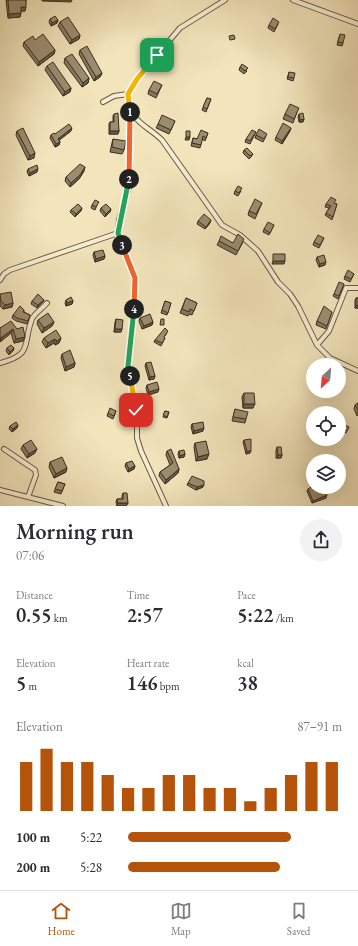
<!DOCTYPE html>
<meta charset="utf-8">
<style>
body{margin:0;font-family:"EB Garamond",serif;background:#f2f2f3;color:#2b2b33;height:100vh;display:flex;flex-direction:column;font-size:15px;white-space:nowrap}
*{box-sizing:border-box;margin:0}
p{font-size:13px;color:#7c7c81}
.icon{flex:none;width:22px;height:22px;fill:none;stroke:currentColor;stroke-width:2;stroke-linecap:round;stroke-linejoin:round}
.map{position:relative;height:506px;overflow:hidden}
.drawer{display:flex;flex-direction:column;background:#fff;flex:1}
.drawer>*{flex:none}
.needle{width:26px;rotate:206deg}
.controls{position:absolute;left:306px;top:358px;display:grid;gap:8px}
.controls a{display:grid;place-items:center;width:40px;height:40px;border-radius:50%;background:#fff;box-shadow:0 4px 16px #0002;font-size:20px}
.pin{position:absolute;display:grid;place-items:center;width:34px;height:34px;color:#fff;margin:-17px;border-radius:8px;box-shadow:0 2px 6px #0006}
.km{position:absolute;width:20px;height:20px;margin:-10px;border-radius:50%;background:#222;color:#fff;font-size:11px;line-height:20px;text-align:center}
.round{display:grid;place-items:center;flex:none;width:42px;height:42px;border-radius:21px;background:#f2f2f3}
.head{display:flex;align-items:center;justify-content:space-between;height:68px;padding:0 16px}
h1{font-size:22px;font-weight:600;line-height:30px}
.stats{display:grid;grid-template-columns:repeat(3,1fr);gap:6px;height:68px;padding:4px 16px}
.stats div{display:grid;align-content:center}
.stats b{font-size:20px;font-weight:600}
.stats small{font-size:11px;font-weight:400}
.stats p{font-size:11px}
.chart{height:112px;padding:8px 16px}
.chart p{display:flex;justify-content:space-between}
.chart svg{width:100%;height:72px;margin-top:4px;stroke:#b45309;stroke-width:6}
ul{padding:0 16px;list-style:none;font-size:13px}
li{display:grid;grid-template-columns:64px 48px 1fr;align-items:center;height:30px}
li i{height:10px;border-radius:5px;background:#b45309}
.dock{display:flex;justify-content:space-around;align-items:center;height:56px;border-top:1px solid #e1e1e2;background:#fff;font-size:11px;color:#7c7c81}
.dock a{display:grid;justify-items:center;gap:2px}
.dock .active{color:#b45309}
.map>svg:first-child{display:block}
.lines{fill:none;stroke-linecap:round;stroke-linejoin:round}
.street-casing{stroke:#6a5c45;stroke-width:6}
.street{stroke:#f7edd3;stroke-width:4}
.wall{fill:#857960;stroke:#3d2e1e}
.shaded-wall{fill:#6c634e;stroke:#3d2e1e}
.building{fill:#9b8d70;stroke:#3d2e1e}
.split-1-casing{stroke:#fff;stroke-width:8}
.split-2-casing{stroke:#fff;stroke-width:8}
.split-3-casing{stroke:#fff;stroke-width:8}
.split-4-casing{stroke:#fff;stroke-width:8}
.split-5-casing{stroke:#fff;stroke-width:8}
.split-6-casing{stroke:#fff;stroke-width:8}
.split-1{stroke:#f5b400;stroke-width:5}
.split-2{stroke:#f0652b;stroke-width:5}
.split-3{stroke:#22a559;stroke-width:5}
.split-4{stroke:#f0652b;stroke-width:5}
.split-5{stroke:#22a559;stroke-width:5}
.split-6{stroke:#f5b400;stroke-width:5}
</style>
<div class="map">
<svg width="358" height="506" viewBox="0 0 358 506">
<rect width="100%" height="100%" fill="#f2e4bb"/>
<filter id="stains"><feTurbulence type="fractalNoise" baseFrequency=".005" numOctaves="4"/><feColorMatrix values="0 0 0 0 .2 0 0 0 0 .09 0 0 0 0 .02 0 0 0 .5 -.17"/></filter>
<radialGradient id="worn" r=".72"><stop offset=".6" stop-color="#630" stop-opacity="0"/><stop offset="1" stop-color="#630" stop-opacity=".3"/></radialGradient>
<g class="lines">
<defs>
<path id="street" d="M225 0 180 28 137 79 128 94C130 123 144 123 162 140L222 225 240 235 258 251 278 282 290 294 298 306 317 345 330 358 358 371
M293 0 358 24
M103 102 114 96 128 94
M130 112 129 187 119 220 118 233 135 278V305L128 366 137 410V438L141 451 166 506
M0 280 4 274 10 270 118 233
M317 345 329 331 346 288H358
M0 363C34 354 22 345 32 319 34 314 43 308 47 303
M4 449 35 470 36 475 28 497
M0 490 63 506"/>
</defs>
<use href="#street" class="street-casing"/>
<use href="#street" class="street"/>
</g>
<path class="wall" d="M6 0H26L25 11H21L20 17 8 18Z
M50 19 58 20 57 23 51 26 49 22Z
M60 22 80 35 79 39 70 44 58 26Z
M278 24 274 32 268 28 269 25Z
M339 37 343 43 342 46 337 45Z
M35 40 55 50 54 54 38 66 23 46 24 42Z
M80 50 102 73 100 77 94 81 79 54Z
M65 58 89 78 88 83 82 87 64 63Z
M47 66 71 88 70 92 63 96 45 70Z
M240 67 247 71 244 74 239 70Z
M289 72 294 78 293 81 287 79Z
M162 85 156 98 148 94 149 90Z
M207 98 211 99 206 112 202 110Z
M297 112 293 123 283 119 285 114Z
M114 114 119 131 118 134H109V124L110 122H113V116Z
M299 114 304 119 303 122H299L298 117Z
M175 121 169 134 156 128 158 124Z
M17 131 34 158 28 160 16 135Z
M71 131 59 140 60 142 59 145 55 147 50 138 51 135Z
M290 131 282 144 275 140 276 137Z
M256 132 250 144 245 142 246 139Z
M208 133 205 141 202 139 200 148 191 146 193 138 197 139Z
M256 135 266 136 263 142 255 138Z
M113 139 124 150 122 154 110 152 112 143Z
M244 150 253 154 251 157 249 159 243 153Z
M28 169 37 172 29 176 27 172Z
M84 171 79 179 70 187 65 181 66 177Z
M235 191H241L238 196 234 194Z
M262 203 255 219 248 215 249 211Z
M334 203 337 204 332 220 325 215 329 208 325 207 326 204Z
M92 205H97L95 210 91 208Z
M101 208 111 209 110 212 105 217 100 211Z
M71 210 81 211 75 217 70 212Z
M198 221 210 223 205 229 197 224Z
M274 225 269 235 263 232 264 229Z
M324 238 319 248 313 245 314 242Z
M219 241 233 243 243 242 236 255 217 245Z
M94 252 105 256 104 259 95 262 93 255Z
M317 257 325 265 319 267 316 260Z
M354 274 350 282 344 279 345 276Z
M344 284 338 299 333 296 334 294Z
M0 294 13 303 12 307 3 309 0 306Z
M186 298 197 303 192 315 189 314 188 316 180 313Z
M356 298H358V308H355V300Z
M44 300 43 302 37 308 31 304 32 301Z
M66 300 73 301 72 304 66 306 65 303Z
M165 301 171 303 167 315 161 313Z
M24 310V312L30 315 27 324 16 321 12 318 13 315Z
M332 312 326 329 316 325 317 321Z
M140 318 153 322 152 325 142 329 139 321Z
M116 319 122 329 121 332H114L115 322Z
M38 320 54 322 52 326 42 333 37 324Z
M0 328 17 329 25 337 23 341 14 343 11 333 0 342Z
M167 333 164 337 165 338 161 346 154 342 155 340Z
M44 338H61L59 343 55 345 54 343 46 348 42 342Z
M7 348H14L13 351 9 355 6 351Z
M62 354 75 363 74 367 65 371 61 358Z
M146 363 155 376 154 379 149 380 145 366Z
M147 385 158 392 148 395 146 388Z
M244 393 253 408H243L242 397Z
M358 403V415L357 416 354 409 355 405Z
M235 409 246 419 245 423 232 421Z
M116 411 113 419 107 416 108 413Z
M165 411 169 412 167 418 163 417Z
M192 424 203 431 193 434 191 427Z
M18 425 17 428 12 432 9 429 10 426Z
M339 427H349L346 433 339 430Z
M244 440 250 453 246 454 243 442Z
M195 443 207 459 196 461 194 447Z
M23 445 35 453 27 458 21 449Z
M277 447 282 455 281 458H276V450Z
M167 451 179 469 178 473 165 484 159 476 160 472 170 465 166 455Z
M179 451 185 454 184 457 179 458 178 454Z
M50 462 66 472 54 478 49 467Z
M126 463 135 466 134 469 128 472 125 466Z
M58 482 65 484 61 494 54 492Z
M188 483 203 487 196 490 187 485Z
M308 489 316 491 326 498 312 503 307 491Z
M123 493 128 503 126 506H117L116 502 117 499H122V496Z"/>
<path class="shaded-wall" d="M42 0H72L71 2 42 1Z
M21 7H26L25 11H19Z
M21 13 20 17 8 18 9 14Z
M58 20 57 23 51 26 52 23Z
M80 35 79 39 70 44 72 40Z
M55 50 54 54 38 66 39 62Z
M102 73 100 77 94 81 96 77Z
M89 78 88 83 82 87 83 83Z
M71 88 70 92 63 96 65 92Z
M304 119 303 122H299L300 120Z
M72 128 71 131 57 142 58 139Z
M291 128 290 131 282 144V141Z
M110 131H119L118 134H109Z
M186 137H190L189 140H185Z
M60 142 59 145 55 147 56 144Z
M35 153 34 158 28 160 30 156Z
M85 167 84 171 79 179 70 187 71 183Z
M38 169 37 172 29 176 30 173Z
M82 208 81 211 75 217 76 214Z
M111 209 110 212 105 217 106 214Z
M211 220 210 223 205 229 206 227Z
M105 256 104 259 95 262 96 259Z
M273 261H285L284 264H272Z
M326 262 325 265 319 267 320 264Z
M44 300 43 302 37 308 38 305Z
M73 301 72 304 66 306 67 303Z
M13 303 12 307 3 309 5 305Z
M356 305 358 306V308H355Z
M54 322 52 326 42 333 44 328Z
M153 322 152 325 142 329 144 326Z
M13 329 11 333 0 342 1 338Z
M115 329H122L121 332H114Z
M25 337 23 341 14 343 16 339Z
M61 338 59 343 55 345 57 341Z
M55 339 54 343 46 348 48 343Z
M14 348 13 351 9 355 10 352Z
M75 363 74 367 65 371 66 367Z
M344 372 343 375 339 377V375Z
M155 376 154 379 149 380 150 377Z
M159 389 158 392 148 395 149 392Z
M244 404H255L253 408H243Z
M18 425 17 428 12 432 13 429Z
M204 428 203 431 193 434 194 431Z
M37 449 35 453 27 458 29 454Z
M247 451H251L250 453 246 454Z
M185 454 184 457 179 458 180 456Z
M209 454 207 459 196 461 198 457Z
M278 455H282L281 458H276Z
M135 466 134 469 128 472 129 469Z
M67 468 66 472 54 478 56 474Z
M179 469 178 473 165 484 166 480Z
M204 485 203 487 196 490 197 487Z
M327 495 326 498 312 503 313 501Z
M118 503H128L126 506H117Z"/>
<path class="building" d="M8 0H26V7H21V13L9 14Z
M55 16 58 20 52 23 50 19Z
M68 17 80 35 72 40 60 22Z
M273 18 279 22 275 29 269 25Z
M43 34 55 50 39 62 24 42 33 36 35 40Z
M340 34 345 35 343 43 338 42Z
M234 35 235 39 230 40 229 36Z
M87 46 102 73 96 77 80 50Z
M72 54 89 78 83 83 65 58Z
M53 62 71 88 65 92 47 66Z
M242 64 248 68 245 71 240 67Z
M289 72 295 73 294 78 288 77Z
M154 81 162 85 157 94 149 90Z
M207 98 211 99 207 109 203 107Z
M290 104 299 108 294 119 285 114Z
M118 113 119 131H110V122H114V114Z
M303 113 304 119 300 120 299 114Z
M162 115 175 121 171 130 158 124Z
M283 123 291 128 282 141 276 137Z
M69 124 72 128 58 139 60 142 56 144 51 135 54 133 55 134Z
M23 128 35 153 30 156 17 131Z
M259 129 267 134 264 139 256 135Z
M201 130 208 133 206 138 203 136 201 145 192 143 193 138 197 139Z
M252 130 256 132 250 141 246 139Z
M186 131H190V137H186Z
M113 139 126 141 124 150 112 147Z
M247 148 253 154 250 156 244 150Z
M80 164 85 167 80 175 71 183 66 177Z
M37 165 38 169 30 173 28 169Z
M238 186 242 188 239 193 235 191Z
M331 197 336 200 334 203 337 204 333 217 326 213 331 206 326 204Z
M255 199 262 203 256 214 249 211Z
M95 200 99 202 96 207 92 205Z
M78 204 82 208 76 214 71 210Z
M106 204 111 209 106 214 101 208Z
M204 214 211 220 206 227 198 221Z
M268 222 274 225 270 233 264 229Z
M238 234 244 239 238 251 219 241 221 236 233 243Z
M318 235 324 238 320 245 314 242Z
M103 250 105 256 96 259 94 252Z
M273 254H285V261H273Z
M324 255 326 262 320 264 317 257Z
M348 270 354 274 351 279 345 276Z
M339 282 344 284 339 296 334 294Z
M11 292 13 303 5 305 1 301 0 294Z
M38 294 44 300 38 305 32 301Z
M71 297 73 301 67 303 66 300Z
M186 298 197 303 194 311 190 309 189 312 182 309Z
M356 298H358V306L356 305Z
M165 301 171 303 168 313 162 310Z
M20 306 24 310 23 312 30 315 28 321 17 318 13 315Z
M324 306 332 312 327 326 317 321Z
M48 313 54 322 44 328 38 320Z
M150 314 153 322 144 326 140 318Z
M116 319 123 320 122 329H115Z
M161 319H164V325H160Z
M11 321 17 329 23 327 25 337 16 339 13 329 1 338 0 337V328Z
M165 328 168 331 164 337 165 338 162 343 155 340Z
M56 330 61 338 57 341 55 339 48 343 44 338Z
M11 345 14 348 10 352 7 348Z
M70 350 75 363 66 367 62 354Z
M151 362 155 376 150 377 146 363Z
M341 365 344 372 339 375V366Z
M157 382 159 389 149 392 147 385Z
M244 393H254L255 404H244Z
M358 403V410L355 405Z
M110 408 116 411 114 416 108 413Z
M235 409 248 412 246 419 233 417Z
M165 411 169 412 167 417 163 415Z
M16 422 18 425 13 429 10 426Z
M203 422 204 428 194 431 192 424Z
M341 423 349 427 347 431 339 427Z
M251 439V451H247L244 440Z
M31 440 37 449 29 454 23 445Z
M206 441 209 454 198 457 195 443Z
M277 447H281L282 455H278Z
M171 449 179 469 166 480 160 472 173 463 167 451Z
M184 450 185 454 180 456 179 451Z
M62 457 67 468 56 474 50 462Z
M132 461 135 466 129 469 126 463Z
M192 476 204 481V485L197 487 188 483Z
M58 482 65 484 62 491 55 489Z
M313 486 316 491 325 488 327 495 313 501 308 489Z
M123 493H127L128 503H118L117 499H123Z"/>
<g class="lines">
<defs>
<path id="split-1" d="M130 112 128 94 137 79 157 55"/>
<path id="split-2" d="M129 179 130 112"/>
<path id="split-3" d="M122 245 118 233 129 179"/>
<path id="split-4" d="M122 245 135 278 134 309"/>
<path id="split-5" d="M130 376 128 366 134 309"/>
<path id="split-6" d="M130 376 136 410"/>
</defs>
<use href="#split-1" class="split-1-casing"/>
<use href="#split-2" class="split-2-casing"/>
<use href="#split-3" class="split-3-casing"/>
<use href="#split-4" class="split-4-casing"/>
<use href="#split-5" class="split-5-casing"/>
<use href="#split-6" class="split-6-casing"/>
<use href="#split-1" class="split-1"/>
<use href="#split-2" class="split-2"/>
<use href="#split-3" class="split-3"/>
<use href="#split-4" class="split-4"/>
<use href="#split-5" class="split-5"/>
<use href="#split-6" class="split-6"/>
</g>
<rect width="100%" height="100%" filter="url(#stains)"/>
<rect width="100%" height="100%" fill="url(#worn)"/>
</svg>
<div class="controls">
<a><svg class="needle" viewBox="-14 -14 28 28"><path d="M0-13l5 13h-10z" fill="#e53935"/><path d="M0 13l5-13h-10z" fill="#7c7c81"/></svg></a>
<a><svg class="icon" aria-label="locate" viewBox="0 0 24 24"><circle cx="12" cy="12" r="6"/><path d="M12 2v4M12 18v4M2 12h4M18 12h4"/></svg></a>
<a><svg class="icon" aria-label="layers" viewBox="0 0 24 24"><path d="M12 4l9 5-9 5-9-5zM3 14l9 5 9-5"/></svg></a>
</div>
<div class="pin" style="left:157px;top:55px;background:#1e9e55"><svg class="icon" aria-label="arrive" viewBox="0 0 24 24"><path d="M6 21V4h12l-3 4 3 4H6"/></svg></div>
<div class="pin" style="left:136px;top:410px;background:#d93025"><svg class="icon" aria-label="check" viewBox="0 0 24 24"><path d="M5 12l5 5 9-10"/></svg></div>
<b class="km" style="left:130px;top:112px">1</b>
<b class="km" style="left:129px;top:179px">2</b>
<b class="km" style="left:122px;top:245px">3</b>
<b class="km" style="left:134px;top:309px">4</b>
<b class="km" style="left:130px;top:376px">5</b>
</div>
<section class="drawer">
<div class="head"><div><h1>Morning run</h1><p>07:06</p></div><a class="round"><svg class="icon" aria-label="share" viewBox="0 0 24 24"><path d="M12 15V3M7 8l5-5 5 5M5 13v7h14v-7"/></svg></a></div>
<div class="stats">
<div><p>Distance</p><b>0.55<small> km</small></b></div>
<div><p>Time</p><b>2:57</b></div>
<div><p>Pace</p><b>5:22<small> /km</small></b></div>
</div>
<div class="stats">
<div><p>Elevation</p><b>5<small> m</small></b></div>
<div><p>Heart rate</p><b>146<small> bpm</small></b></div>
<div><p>kcal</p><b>38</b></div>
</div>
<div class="chart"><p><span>Elevation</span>87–91 m</p>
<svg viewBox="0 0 160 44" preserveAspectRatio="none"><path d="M5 44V14M15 44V6M25 44V14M35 44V14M45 44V22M55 44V30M65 44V30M75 44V22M85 44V22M95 44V30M105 44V30M115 44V38M125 44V30M135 44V22M145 44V14M155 44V14"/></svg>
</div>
<ul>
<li><b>100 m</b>5:22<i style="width:76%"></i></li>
<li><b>200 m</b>5:28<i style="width:71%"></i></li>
</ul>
</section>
<nav class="dock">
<a class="active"><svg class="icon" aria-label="home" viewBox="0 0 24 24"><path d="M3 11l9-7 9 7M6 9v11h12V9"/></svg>Home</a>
<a><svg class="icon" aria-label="map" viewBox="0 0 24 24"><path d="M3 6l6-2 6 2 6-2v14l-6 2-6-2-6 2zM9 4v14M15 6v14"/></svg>Map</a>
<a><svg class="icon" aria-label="saved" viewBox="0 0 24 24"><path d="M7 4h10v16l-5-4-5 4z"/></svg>Saved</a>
</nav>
